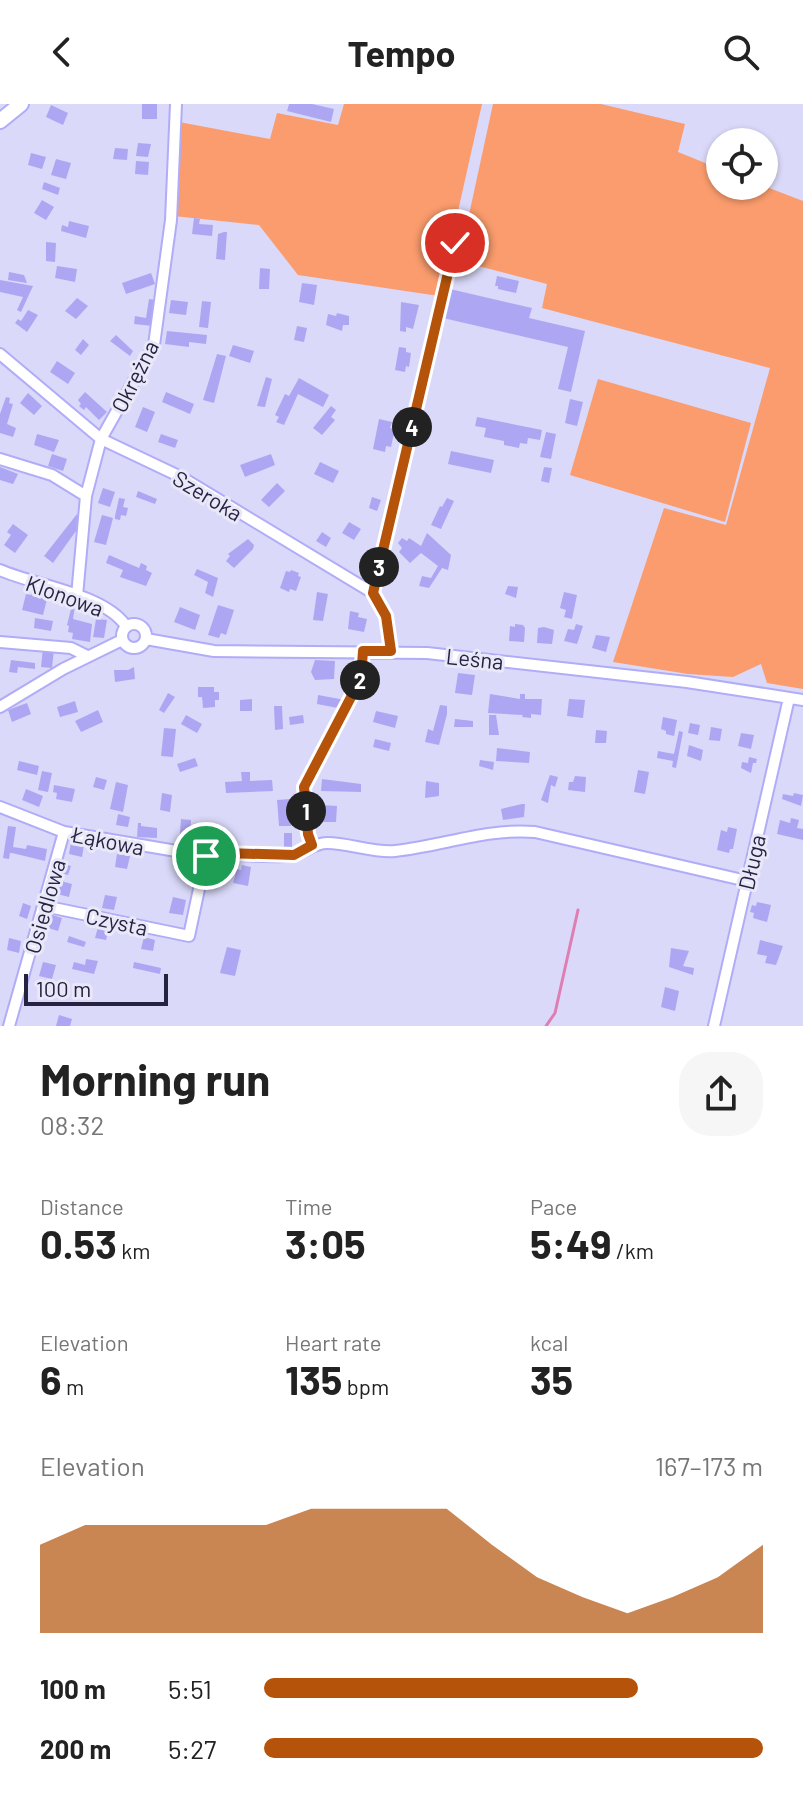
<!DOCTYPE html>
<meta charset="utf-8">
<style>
body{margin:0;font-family:Barlow,sans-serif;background:#f6f6f6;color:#222;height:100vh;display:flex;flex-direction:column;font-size:30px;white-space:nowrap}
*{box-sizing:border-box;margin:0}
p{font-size:26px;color:#767676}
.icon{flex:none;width:44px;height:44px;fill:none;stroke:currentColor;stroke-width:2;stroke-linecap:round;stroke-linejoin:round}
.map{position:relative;height:922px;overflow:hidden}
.side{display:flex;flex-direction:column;background:#fff;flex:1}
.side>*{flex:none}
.fabs{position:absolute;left:706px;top:24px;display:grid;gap:16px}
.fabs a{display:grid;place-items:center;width:72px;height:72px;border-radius:50%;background:#fff;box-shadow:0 2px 6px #0004;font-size:40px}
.scale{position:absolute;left:24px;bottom:20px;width:144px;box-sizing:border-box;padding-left:8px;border:4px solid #262340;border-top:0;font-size:22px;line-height:28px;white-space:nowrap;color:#262340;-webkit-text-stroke:6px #e8e8f8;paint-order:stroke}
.pin{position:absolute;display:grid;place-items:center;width:68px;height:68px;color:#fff;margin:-34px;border:4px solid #fff;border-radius:50%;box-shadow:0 2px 8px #0007}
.km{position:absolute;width:40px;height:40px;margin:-20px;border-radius:50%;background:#222;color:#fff;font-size:22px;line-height:40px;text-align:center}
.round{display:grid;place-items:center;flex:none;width:84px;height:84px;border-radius:32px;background:#f6f6f6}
.headline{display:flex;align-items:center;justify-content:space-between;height:136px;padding:0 40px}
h1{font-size:44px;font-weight:700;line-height:60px}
.metrics{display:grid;grid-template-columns:repeat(3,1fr);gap:12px;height:136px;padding:8px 40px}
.metrics div{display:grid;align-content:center}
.metrics b{font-size:40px;font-weight:700}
.metrics small{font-size:22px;font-weight:400}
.metrics p{font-size:22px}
.chart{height:224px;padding:16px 40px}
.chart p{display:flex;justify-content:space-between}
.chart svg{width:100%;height:144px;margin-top:8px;fill:#b45309;opacity:.7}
ul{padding:0 40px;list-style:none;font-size:26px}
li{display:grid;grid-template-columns:128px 96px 1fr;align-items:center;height:60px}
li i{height:20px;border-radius:10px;background:#b45309}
header{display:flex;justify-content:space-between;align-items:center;height:104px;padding:0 40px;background:#fff;font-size:36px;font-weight:700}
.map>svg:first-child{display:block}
.green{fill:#fa9c6d}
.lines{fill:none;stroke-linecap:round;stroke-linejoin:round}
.stream{stroke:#df7eb3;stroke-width:3}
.building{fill:#ada7f3}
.street-casing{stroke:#b1acf8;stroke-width:14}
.secondary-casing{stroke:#b1acf8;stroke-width:18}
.street{stroke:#fff;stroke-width:10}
.secondary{stroke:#fff;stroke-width:14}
.route-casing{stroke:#fff;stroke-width:16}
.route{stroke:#b45309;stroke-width:10}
.labels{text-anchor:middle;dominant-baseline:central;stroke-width:6;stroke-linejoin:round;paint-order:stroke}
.street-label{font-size:22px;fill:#262340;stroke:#e8e8f8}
</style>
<header><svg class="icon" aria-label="back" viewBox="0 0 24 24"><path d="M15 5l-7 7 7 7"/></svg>Tempo<svg class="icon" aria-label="search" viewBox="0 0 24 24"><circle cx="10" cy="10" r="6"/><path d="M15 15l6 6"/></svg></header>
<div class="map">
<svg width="803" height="922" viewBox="0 0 803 922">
<rect width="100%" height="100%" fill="#dad9f9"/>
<path class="green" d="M344 0H482L439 192 298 171 259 121 174 112 179 18 270 35 277 9 338 21Z
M493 0H601L685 20 678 48 720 65V82H764L803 97V585L767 579 761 560 733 573 688 570 613 558 664 404 726 421 770 264 542 204 547 180 459 157Z
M598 275 751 319 725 418 570 371Z"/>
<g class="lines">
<path class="stream" d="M546 922 555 909 578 806"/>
</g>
<path class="building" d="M142 0H157V15H142Z
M289 0H312L334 5 331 18 287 7Z
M51 1 68 9 63 21 46 13Z
M138 39 151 40 148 53 136 52Z
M115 44 128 45 127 56 113 55Z
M31 49 46 53 42 65 28 61Z
M56 55 71 59 66 75 51 71Z
M136 57 149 58 148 71 135 70Z
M44 78 60 84 58 91 42 85Z
M42 96 54 103 46 116 34 109Z
M194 114 200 115 199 120 213 121 212 132 192 130Z
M69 117 89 122 86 134 61 127 62 121 68 123Z
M224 128H227L225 156 216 155 218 130Z
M46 138 56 139 55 158 46 157Z
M57 162 77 165 75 178 55 174Z
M260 164 270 165 269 185H259Z
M9 168 24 171 27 179 8 176Z
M151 169 155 180 126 190 122 179Z
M497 172 519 177 516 189 498 185V182H495Z
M0 176 33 182 21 208 17 206 23 193 0 188Z
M302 179 317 181 314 201 299 198Z
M450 185 532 204 529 214 585 227 571 288 558 285 568 243 443 214Z
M77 194 88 202 76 215 65 207Z
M149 195 156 196 153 222 134 220 135 212 146 214Z
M171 196 188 198 186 211 169 209Z
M202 197 211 198 208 224 199 223Z
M401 198 419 201 413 225 406 223V228L400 227Z
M28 206 38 211 27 228 15 219 18 215 21 217Z
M337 209 349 212V221H343L342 227 326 221 328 210 336 212Z
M297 222 307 224 304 238 294 236Z
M167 227 207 231 206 240 189 238V243L165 240Z
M116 231 133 247 130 252 110 237Z
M83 235 89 241 81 251 75 246Z
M233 241 254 247 250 259 229 252Z
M399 243 406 244V248L411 249 409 263 406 262 405 268 395 266Z
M217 250 226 252 214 299 203 296Z
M57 257 75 269 68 280 50 268Z
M266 273 272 275 265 303 257 302Z
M299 274 329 291 323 303 298 290 284 321 276 318 279 313 275 311 285 290 289 292Z
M85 288 107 308 99 316 86 303 84 306 79 302 81 300 78 296Z
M166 288 194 300 190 310 162 298Z
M28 289 42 302 34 311 20 299Z
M6 293 10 294 9 299 13 300 7 320 16 324 13 333 0 329V310Z
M570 295 583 298 577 322 565 319Z
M331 302 336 306 331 313 335 316 322 331 313 324Z
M143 303 155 308 147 328 135 323Z
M477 313 542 326 540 336 528 334 527 340 520 339 519 344 504 341V337L484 333 486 324 475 322Z
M379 315 392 318 390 324 395 325 391 343 386 342 385 348 373 345Z
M546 328 556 330 551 355 540 353Z
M37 330 59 336 54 348 34 341Z
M161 330 178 336 175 344 158 338Z
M451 347 494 356 491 369 448 360Z
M52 350 67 355 63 367 48 362Z
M271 350 275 361 245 373 240 361Z
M320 358 339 367 333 379 314 370Z
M0 363 18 370 13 380 0 376Z
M544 363 552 364 549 379 541 377Z
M277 379 285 387 269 403 261 396Z
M103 384 115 388 110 403 98 399Z
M138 387 157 395 155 400 136 393Z
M372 393 381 396 377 407 369 404Z
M119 394 125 395 123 403 128 404 126 412 121 411 120 416 115 415V412Z
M447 394 454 397 441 425 431 421 440 402 442 403Z
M77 410 81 420 53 459 44 452Z
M102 411 113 414 106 441 94 438Z
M349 418 361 425 354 436 342 429Z
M13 420 28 431 15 449 4 441 11 431 7 428Z
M322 428 331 434 326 443 316 437Z
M427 429 451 451 448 466 442 464 429 484 419 482 422 472 431 474 438 462 421 449 410 459 399 448 402 444 398 439 402 434 407 437 409 434 421 442Z
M248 435 254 441 253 445 234 464 226 457 230 452 228 450Z
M109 451 139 464 141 459 147 462 146 466 152 469 146 482 120 473 123 466 106 459Z
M197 465 218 474 213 493 205 489 208 478 194 471Z
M291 466 299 469 298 472 301 473 296 487 290 485 289 488 280 484 286 467 290 468Z
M508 482 518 483 516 494 505 490Z
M317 488 328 490 323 517 313 516Z
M564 488 577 491 572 515 564 513 566 506 560 504Z
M32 489 47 495 43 511 22 506 26 490 31 491Z
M72 501 75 502 73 515 92 520 90 538 72 535 73 529 68 528 69 522 67 521Z
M218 501 234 506 226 531 221 529 219 534 208 531Z
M180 503 200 511 195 526 174 518Z
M350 507 359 509 358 513 367 515 364 528 348 525Z
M35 514 53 517 51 527 34 524Z
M96 515 107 516 104 534 93 533Z
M515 520 523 521 525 524 524 538 509 537 510 522 515 523Z
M576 520 583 522 577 540 564 537 568 525 574 526Z
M544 523 554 526 552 540 537 539 538 524Z
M596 531 610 533 606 548 592 544Z
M43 544 54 545 52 564 41 563Z
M11 556 35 559V565L18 563 17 569 9 568Z
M315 556 335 557 334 575 315 576 311 568Z
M134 563 135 575 115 578 114 566H128Z
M458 569 475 571 472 591 455 589Z
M198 583H214V588H219V596H215V603L203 604 202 593H198Z
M168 589 175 593 164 609 159 606Z
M490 590 520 595V590H525V595H542L541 611 531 610V614L522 613 523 611 488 609Z
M318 591 345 596 343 605 317 600Z
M252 595V607H240V596Z
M569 595 585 596 583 614 567 612Z
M75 597 78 608 60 613 57 603Z
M27 599 31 610 12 618 8 606Z
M440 601 447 602V610L439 641 425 638 428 625 433 627Z
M274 602H282L283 625 275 626Z
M98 606 103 618 81 628 75 617Z
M376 607 398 612 395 624 373 618Z
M186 611 202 620 197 629 181 620Z
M303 611 304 619 290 621 289 613Z
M489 611H496L499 631H489Z
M663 613 677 616 674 632 666 630V627L661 625Z
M455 615 473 617V623H454Z
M690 619 700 621 698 631 688 629Z
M711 623 722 625 720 637 709 636Z
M164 624 176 625 173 653 161 652Z
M596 626 607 627 606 639H595Z
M679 627 683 628 676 664 672 663 673 657 657 654 658 647 674 650Z
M741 629 754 631 751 645 738 642Z
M375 635 391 639 389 647 373 643Z
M689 641 703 646 701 657 687 652Z
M497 644 530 648 529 659 496 657Z
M749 653 757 655 756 659H753L751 669 741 664 742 658 748 659Z
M195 654 198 662 180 668 177 660Z
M480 656 494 658 493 666 479 662Z
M19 657 39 662 37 671 17 666Z
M638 666 649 668 645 690 634 688Z
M42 667 52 669 48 688 38 686Z
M241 668H250V677L272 676 273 687 226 689 225 678 242 677Z
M550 671 558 673 555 683 551 681 548 699 541 696Z
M575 672 586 673 585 688 568 686 569 678H573Z
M96 673 107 676 104 686 93 683Z
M322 675 361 680V688L321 687Z
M426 677 439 679V692L425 694Z
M116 678 128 681 123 708 110 705Z
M54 681 75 685 72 698 56 695 57 689 53 688Z
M26 685 43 692 39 703 22 696Z
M162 689 172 691 170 708 160 706Z
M794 689 803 691 801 702 782 695 783 690 793 692Z
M290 695 291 722H279L277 696Z
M522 700H525L524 713 503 716 501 705Z
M321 701 337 702 336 718H320Z
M118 710 130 713 128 723 116 721Z
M791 714 799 716 797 724 803 725V736L777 730 780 716 790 719Z
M181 715 191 716 189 744 179 743Z
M138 719H141V722L157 724V734L137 733Z
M8 722 16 723 13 743 26 745 27 741 47 745 45 757 12 749H10L9 755 3 754Z
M728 723 737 725 733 745H730L729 749 717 746 721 726 727 728Z
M284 729H292V747H284Z
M71 738 84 741 82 753 69 750Z
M117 750 130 752 127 765 115 763Z
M60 758 71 762 68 771 57 768Z
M242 761 251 763 248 782 233 779 237 765 241 766Z
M61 777 72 780 69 793 57 790Z
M105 791 117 793 114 806 102 804Z
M173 793 186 796 183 811 169 809Z
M757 798 771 801 767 818 753 814 754 809 750 808 752 801 756 802Z
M23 799 31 802 27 815 19 812Z
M49 810 62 814 58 827 45 823Z
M98 823 109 825 106 836 95 834Z
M69 832 86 838 84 843 67 838Z
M144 833 155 836 153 847 141 845Z
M9 834 21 837 19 849 7 846Z
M760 836 783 842 776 861 765 859 767 852 757 850Z
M227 843 241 846 235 872 220 869Z
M671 844 689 847 683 862 694 864 693 871 669 863Z
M86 855 98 857 94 870 72 865 74 858 85 861Z
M43 858 56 861 52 875 39 872Z
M134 858 161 864 160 870 133 864Z
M665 883 679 887 675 907 661 903Z
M59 911 72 915 70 922H56Z"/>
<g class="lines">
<defs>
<path id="street" d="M0 250 101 335 181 373 373 489 386 512 391 547
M0 355 52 371 86 392
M0 466C37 482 104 490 126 522
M373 489 455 139
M77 492 86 392 101 335 154 241 171 116 176 0
M122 532a12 12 0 1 1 24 0a12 12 0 1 1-24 0Z
M146 535 214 547 427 549 687 578 803 596
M0 538 71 544 87 552
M0 603 63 565 122 536
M0 703 64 728 206 752C234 748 268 755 293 751 305 749 313 739 327 739 349 739 373 749 395 747 443 742 486 724 535 728L747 777
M312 741 308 730 304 683 361 574 363 547
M44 802 189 832 206 752
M9 922 64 728
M714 922 789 594"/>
<path id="secondary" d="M0 17 21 0"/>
</defs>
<use href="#street" class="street-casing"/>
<use href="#secondary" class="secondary-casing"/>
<use href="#street" class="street"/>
<use href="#secondary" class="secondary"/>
</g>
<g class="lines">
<defs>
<path id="route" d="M206 752 224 749 294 751 312 741 308 730 304 683 361 574 363 547H391L386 512 373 489 455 139"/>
</defs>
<use href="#route" class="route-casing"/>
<use href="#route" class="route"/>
</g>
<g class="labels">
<g class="street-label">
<text transform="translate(134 272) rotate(-63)">Okrężna</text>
<text transform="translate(208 391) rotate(31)">Szeroka</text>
<text transform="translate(65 491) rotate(20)">Klonowa</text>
<text transform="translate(475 554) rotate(6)">Leśna</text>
<text transform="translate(108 736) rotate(11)">Łąkowa</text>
<text transform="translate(751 758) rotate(-77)">Długa</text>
<text transform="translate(44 802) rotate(-74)">Osiedlowa</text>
<text transform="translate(117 817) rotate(12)">Czysta</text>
</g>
</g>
</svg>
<div class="fabs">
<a><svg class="icon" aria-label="locate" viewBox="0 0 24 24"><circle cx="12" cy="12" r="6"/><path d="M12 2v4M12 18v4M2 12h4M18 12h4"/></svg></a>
</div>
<div class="scale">100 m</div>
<div class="pin" style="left:206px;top:752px;background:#1e9e55"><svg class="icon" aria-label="arrive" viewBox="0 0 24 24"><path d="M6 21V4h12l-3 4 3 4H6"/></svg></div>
<div class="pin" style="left:455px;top:139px;background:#d93025"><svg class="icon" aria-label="check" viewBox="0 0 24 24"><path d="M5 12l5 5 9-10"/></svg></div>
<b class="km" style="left:306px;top:707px">1</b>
<b class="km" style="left:360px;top:576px">2</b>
<b class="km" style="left:379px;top:463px">3</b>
<b class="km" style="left:412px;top:323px">4</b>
</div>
<section class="side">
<div class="headline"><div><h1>Morning run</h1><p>08:32</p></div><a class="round"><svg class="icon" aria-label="share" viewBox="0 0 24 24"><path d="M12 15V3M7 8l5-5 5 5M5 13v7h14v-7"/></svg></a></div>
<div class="metrics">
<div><p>Distance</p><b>0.53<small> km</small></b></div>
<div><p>Time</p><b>3:05</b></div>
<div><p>Pace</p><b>5:49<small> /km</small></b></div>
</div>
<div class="metrics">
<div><p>Elevation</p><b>6<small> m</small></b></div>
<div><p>Heart rate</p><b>135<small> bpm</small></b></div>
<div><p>kcal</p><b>35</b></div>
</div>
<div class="chart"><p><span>Elevation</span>167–173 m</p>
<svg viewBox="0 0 160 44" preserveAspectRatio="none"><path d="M0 44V17L10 11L20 11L30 11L40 11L50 11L60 6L70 6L80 6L90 6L100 17L110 27L120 33L130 38L140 33L150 27L160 17V44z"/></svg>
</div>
<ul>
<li><b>100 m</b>5:51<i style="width:75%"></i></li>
<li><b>200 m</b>5:27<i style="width:100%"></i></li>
</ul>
</section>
